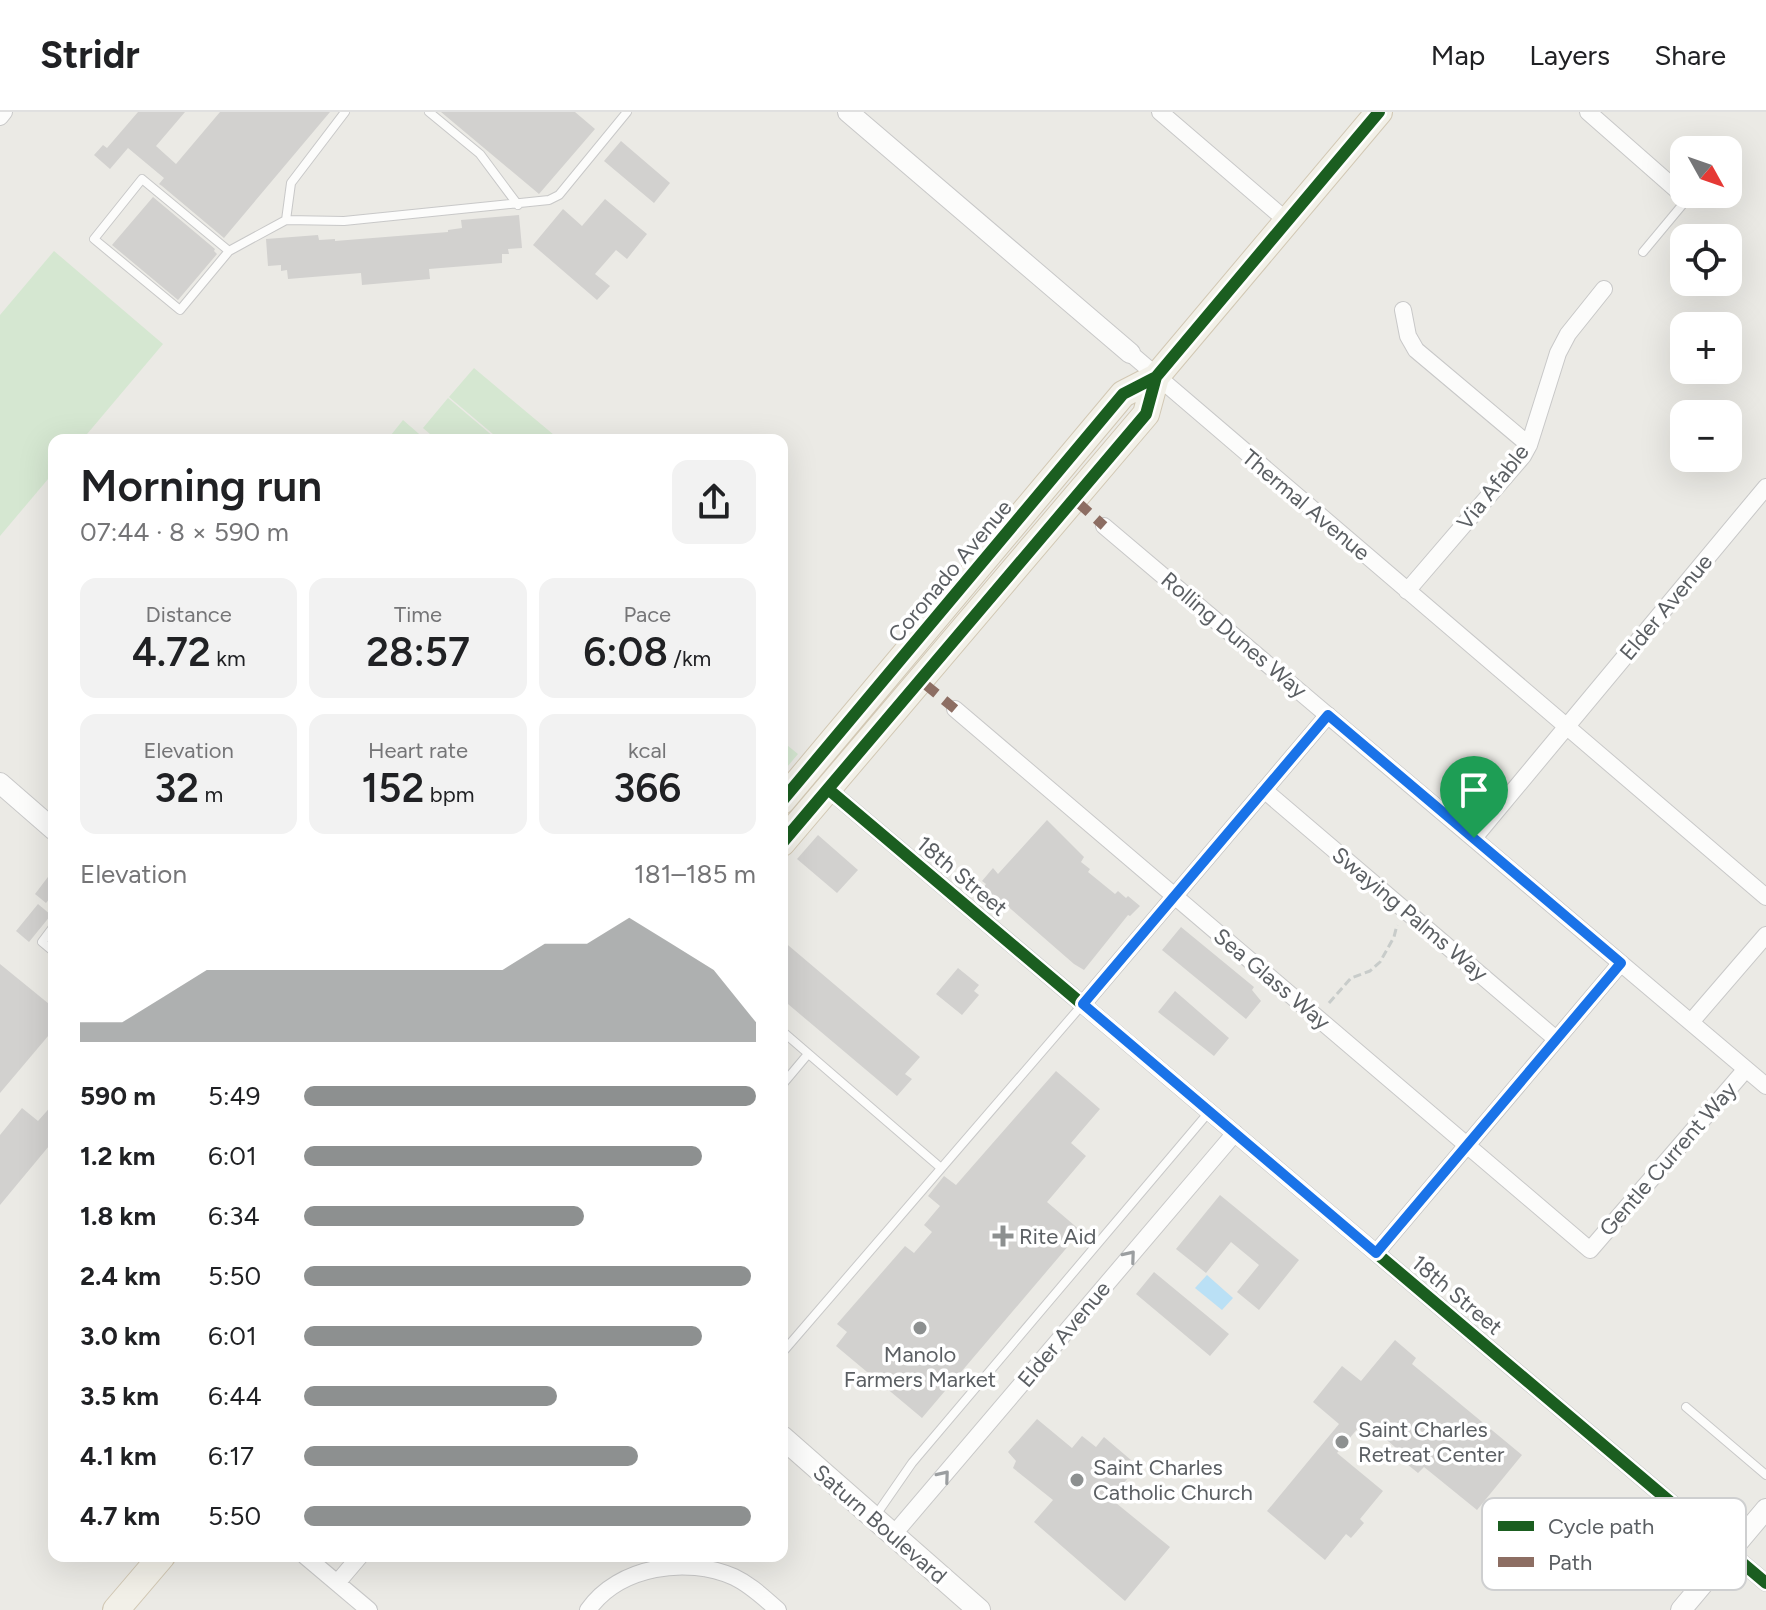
<!DOCTYPE html>
<meta charset="utf-8">
<style>
body{margin:0;font-family:Figtree,sans-serif;background:#f2f2f2;color:#202124;height:100vh;display:flex;flex-direction:column;font-size:30px;white-space:nowrap}
*{box-sizing:border-box;margin:0}
p{font-size:26px;color:#757577}
.icon{flex:none;width:44px;height:44px;fill:none;stroke:currentColor;stroke-width:2;stroke-linecap:round;stroke-linejoin:round}
.map{position:relative;flex:1;overflow:hidden}
.drawer{position:absolute;left:48px;top:322px;width:740px;height:1128px;display:flex;flex-direction:column;background:#fff;border-radius:16px;box-shadow:0 8px 32px #0002}
.drawer>*{flex:none}
.needle{width:52px;rotate:130deg}
.tools{position:absolute;left:1670px;top:24px;display:grid;gap:16px}
.tools a{display:grid;place-items:center;width:72px;height:72px;border-radius:16px;background:#fff;box-shadow:0 8px 32px #0002;font-size:40px}
.pin{position:absolute;display:grid;place-items:center;width:68px;height:68px;color:#fff;margin:-82px -34px;border-radius:50% 50% 50% 0;rotate:-45deg;box-shadow:0 0 8px #0007}
.pin .icon{rotate:45deg}
.round{display:grid;place-items:center;flex:none;width:84px;height:84px;border-radius:16px;background:#f2f2f2}
.summary{display:flex;align-items:center;justify-content:space-between;height:136px;padding:0 32px}
h1{font-size:44px;font-weight:600;line-height:60px}
.metrics{display:grid;grid-template-columns:repeat(3,1fr);gap:12px;height:136px;padding:8px 32px}
.metrics div{display:grid;align-content:center;border-radius:16px;background:#f2f2f2;text-align:center}
.metrics b{font-size:40px;font-weight:600}
.metrics small{font-size:22px;font-weight:400}
.metrics p{font-size:22px}
.chart{height:224px;padding:16px 32px}
.chart p{display:flex;justify-content:space-between}
.chart svg{width:100%;height:144px;margin-top:8px;fill:#8d9090;opacity:.7}
ul{padding:0 32px;list-style:none;font-size:26px}
li{display:grid;grid-template-columns:128px 96px 1fr;align-items:center;height:60px}
li i{height:20px;border-radius:10px;background:#8d9090}
header{display:flex;align-items:center;gap:48px;box-sizing:border-box;height:112px;padding:0 40px;background:#fff;border-bottom:2px solid #e0e0e0}
header strong{font-size:38px}
nav{display:flex;gap:44px;margin-inline-start:auto;font-size:28px}
.map>svg:first-child{display:block}
.green{fill:#d5e7d1}
.water{fill:#bae0f5}
.building{fill:#d2d1cf}
.lines{fill:none;stroke-linecap:round;stroke-linejoin:round}
.service-casing{stroke:#c8c8c8;stroke-width:10}
.minor-casing{stroke:#c8c8c8;stroke-width:18}
.tertiary-casing{stroke:#c8c8c8;stroke-width:22}
.secondary-casing{stroke:#c8c8c7;stroke-width:24}
.primary-casing{stroke:#d2c8b4;stroke-width:28}
.path{stroke:#c8ccca;stroke-width:3;stroke-dasharray:8 4;stroke-linecap:butt}
.service{stroke:#fcfcfb;stroke-width:8}
.minor{stroke:#fcfcfb;stroke-width:16}
.tertiary{stroke:#fcfcfb;stroke-width:20}
.secondary{stroke:#fcfcfb;stroke-width:22}
.primary{stroke:#f2f0e8;stroke-width:26}
.quiet{stroke:#8d6e63;stroke-width:10;stroke-dasharray:20 10;stroke-linecap:butt}
.cycleway-casing{stroke:#fff;stroke-width:17}
.cycleway{stroke:#1b5e20;stroke-width:12}
.oneway{stroke:#9b9ea0}
.route-casing{stroke:#fff;stroke-width:16}
.route{stroke:#1a73e8;stroke-width:10}
.poi-dot{fill:#8d9090;stroke:#fff;stroke-width:3}
.labels{text-anchor:middle;dominant-baseline:central;stroke-width:7;stroke-linejoin:round;paint-order:stroke}
.street-label{font-size:22px;fill:#5b5f63;stroke:#fff}
.poi-label{font-size:22px;fill:#5b5f63;stroke:#fff;text-anchor:start}
.key{fill:#fff;stroke:#cecfd0;stroke-width:2}
.key-label{font-size:22px;fill:#5b5f63}
</style>
<header>
<strong>Stridr</strong>
<nav><a>Map</a><a>Layers</a><a>Share</a></nav>
</header>
<div class="map">
<svg width="1766" height="1498" viewBox="0 0 1766 1498">
<rect width="100%" height="100%" fill="#ebeae5"/>
<path class="green" d="M54 139 163 232 82 328H54V360L0 424V203Z
M474 256 560 328H500L449 285Z
M448 286 494 325 498 328H437L423 316Z
M403 308 426 328H387Z
M782 629 798 642 782 661Z"/>
<path class="water" d="M1207 1163 1233 1186 1222 1198 1195 1176Z"/>
<path class="building" d="M138 0H185L156 34 176 52 220 0H330L224 126 162 74 159 72 164 66 128 36 110 57 94 43 103 33 107 36Z
M441 0H575L595 17 539 82Z
M621 29 670 71 654 91 604 49Z
M153 85 215 137 214 139 217 142 178 188 112 133Z
M605 87 647 122 627 147 616 138 595 162 610 174 597 188 533 133 563 97 582 114Z
M519 103 522 136 508 137 509 142H502V151L429 157 430 167 362 173 361 161 288 167 287 158 281 159V153L268 154 266 127 318 123 319 128 335 127V129L448 120V118L462 116 461 108Z
M1047 708 1084 745 1081 750 1090 757 1088 760 1115 782 1118 779 1126 786 1128 784 1140 794 1130 804 1128 803 1084 858 1074 852 1004 791 983 776 986 772 982 769 993 756 998 762Z
M818 723 858 758 837 781 797 747Z
M54 757V781L46 791 35 782Z
M38 792 51 803 29 830 16 819Z
M1181 815 1254 875 1252 878 1261 889 1246 907 1162 838Z
M782 828 920 945 905 962 912 967 897 984 782 887Z
M0 852 54 896V917L0 981Z
M958 856 979 873 974 879 979 883 962 903 936 882Z
M1175 879 1229 926 1214 944 1158 900Z
M1056 959 1100 997 1071 1031 1086 1044 1047 1090 1081 1119 922 1306 836 1234 847 1220 837 1212 905 1134 914 1141 932 1120 924 1113 940 1094 928 1084 944 1064 956 1073Z
M54 991V1028L0 1093V1023L22 996 38 1009Z
M1220 1083 1299 1148 1259 1198 1237 1180 1259 1153 1231 1130 1206 1161 1176 1137Z
M1154 1160 1229 1222 1210 1244 1136 1182Z
M1395 1228 1416 1246 1412 1252 1522 1343 1477 1398 1424 1355 1418 1361 1392 1340 1395 1335 1364 1309 1337 1341 1383 1379 1360 1407 1364 1411 1351 1426 1346 1422 1325 1448 1267 1399 1339 1312 1313 1290 1342 1254 1361 1269Z
M1037 1307 1072 1336 1082 1324 1096 1335 1104 1325 1138 1354 1117 1379 1122 1384 1116 1391 1170 1435 1125 1489 1034 1410 1053 1388 1013 1356 1016 1349 1008 1340Z"/>
<g class="lines">
<defs>
<path id="service" d="M345 0 291 71 286 108 344 109 549 88 559 83 627 0
M429 0 480 42 518 93
M229 139 180 198 94 127 142 67 229 139 286 108
M1643 140 1688 86
M54 814 42 830 54 840
M782 919 941 1056
M782 973 808 942
M782 1241 1082 893
M1686 1295 1766 1363
M876 1403 912 1351 1209 1000"/>
<path id="minor" d="M1160 0 1287 109
M1588 0 1687 87
M0 5 4 0
M1403 198 1408 224 1416 238 1529 333
M1130 241 1766 785
M1104 414 1766 974
M1407 479 1523 344 1529 333 1558 241 1568 222 1604 177
M955 597 1590 1138 1746 957
M828 677 1766 1471
M1264 678 1556 927
M1474 726 1766 375
M1083 892 1328 603
M1691 910 1766 823
M1376 1141 1621 851
M893 1423 1235 1021
M305 1444 369 1498
M337 1471 360 1444
M588 1498C619 1454 687 1444 734 1465 751 1473 764 1486 778 1498"/>
<path id="tertiary" d="M848 0 1130 241
M0 671 54 718
M1681 1498 1766 1397"/>
<path id="secondary" d="M782 1325 979 1498"/>
<path id="primary" d="M782 689 1123 282 1156 265 1379 0
M782 731 1146 302 1156 265
M116 1498 162 1444"/>
</defs>
<use href="#service" class="service-casing"/>
<use href="#minor" class="minor-casing"/>
<use href="#tertiary" class="tertiary-casing"/>
<use href="#secondary" class="secondary-casing"/>
<use href="#primary" class="primary-casing"/>
<path class="path" d="M1329 891 1351 866 1370 859 1380 850 1394 825 1397 813"/>
<use href="#service" class="service"/>
<use href="#minor" class="minor"/>
<use href="#tertiary" class="tertiary"/>
<use href="#secondary" class="secondary"/>
<use href="#primary" class="primary"/>
<path class="quiet" d="M1074 387 1104 414
M921 569 955 597"/>
<defs>
<path id="cycleway" d="M828 677 1766 1471
M782 689 1123 282 1156 265 1379 0
M782 731 1146 302 1156 265"/>
</defs>
<use href="#cycleway" class="cycleway-casing"/>
<use href="#cycleway" class="cycleway"/>
</g>
<defs><path id="oneway-chevron" d="M-2-3.5L2.5 0L-2 3.5" fill="none" stroke-width="1.6" stroke-linecap="round" stroke-linejoin="round" transform="scale(2)"/></defs>
<g class="oneway">
<use href="#oneway-chevron" transform="translate(1130 1144) rotate(-50)"/>
<use href="#oneway-chevron" transform="translate(944 1364) rotate(-50)"/>
</g>
<g class="lines">
<defs>
<path id="route" d="M1328 603 1621 851 1376 1141 1083 892Z"/>
</defs>
<use href="#route" class="route-casing"/>
<use href="#route" class="route"/>
</g>
<g class="poi-dot">
<path d="M999 1112h8v8h8v8h-8v8h-8v-8h-8v-8h8z"/>
<circle cx="920" cy="1216" r="8"/>
<circle cx="1342" cy="1330" r="8"/>
<circle cx="1077" cy="1368" r="8"/>
</g>
<g class="labels">
<g class="street-label">
<text transform="translate(1493 375) rotate(-52)">Via Afable</text>
<text transform="translate(1306 393) rotate(40)">Thermal Avenue</text>
<text transform="translate(950 459) rotate(-50)">Coronado Avenue</text>
<text transform="translate(1666 495) rotate(-50)">Elder Avenue</text>
<text transform="translate(1234 523) rotate(40)">Rolling Dunes Way</text>
<text transform="translate(962 764) rotate(40)">18th Street</text>
<text transform="translate(1410 802) rotate(40)">Swaying Palms Way</text>
<text transform="translate(1272 867) rotate(40)">Sea Glass Way</text>
<text transform="translate(1668 1047) rotate(-49)">Gentle Current Way</text>
<text transform="translate(1457 1183) rotate(40)">18th Street</text>
<text transform="translate(1064 1222) rotate(-50)">Elder Avenue</text>
<text transform="translate(880 1412) rotate(41)">Saturn Boulevard</text>
</g>
<g class="poi-label">
<text x="1019" y="1124">Rite Aid</text>
<text x="920" y="1242" text-anchor="middle">Manolo<tspan x="920" dy="25">Farmers Market</tspan></text>
<text x="1358" y="1317">Saint Charles<tspan x="1358" dy="25">Retreat Center</tspan></text>
<text x="1093" y="1355">Saint Charles<tspan x="1093" dy="25">Catholic Church</tspan></text>
</g>
</g>
<rect x="1482" y="1386" width="264" height="92" rx="12" class="key"/>
<rect x="1498" y="1409" width="36" height="10" fill="#1b5e20"/>
<rect x="1498" y="1445" width="36" height="10" fill="#8d6e63"/>
<g class="key-label">
<text x="1548" y="1422">Cycle path</text>
<text x="1548" y="1458">Path</text>
</g>
</svg>
<div class="tools">
<a><svg class="needle" viewBox="-14 -14 28 28"><path d="M0-13l5 13h-10z" fill="#e53935"/><path d="M0 13l5-13h-10z" fill="#757577"/></svg></a>
<a><svg class="icon" aria-label="locate" viewBox="0 0 24 24"><circle cx="12" cy="12" r="6"/><path d="M12 2v4M12 18v4M2 12h4M18 12h4"/></svg></a>
<a>+</a>
<a>−</a>
</div>
<div class="pin" style="left:1474px;top:726px;background:#1e9e55"><svg class="icon" aria-label="arrive" viewBox="0 0 24 24"><path d="M6 21V4h12l-3 4 3 4H6"/></svg></div>
<section class="drawer">
<div class="summary"><div><h1>Morning run</h1><p>07:44 · 8 × 590 m</p></div><a class="round"><svg class="icon" aria-label="share" viewBox="0 0 24 24"><path d="M12 15V3M7 8l5-5 5 5M5 13v7h14v-7"/></svg></a></div>
<div class="metrics">
<div><p>Distance</p><b>4.72<small> km</small></b></div>
<div><p>Time</p><b>28:57</b></div>
<div><p>Pace</p><b>6:08<small> /km</small></b></div>
</div>
<div class="metrics">
<div><p>Elevation</p><b>32<small> m</small></b></div>
<div><p>Heart rate</p><b>152<small> bpm</small></b></div>
<div><p>kcal</p><b>366</b></div>
</div>
<div class="chart"><p><span>Elevation</span>181–185 m</p>
<svg viewBox="0 0 160 44" preserveAspectRatio="none"><path d="M0 44V38L10 38L20 30L30 22L40 22L50 22L60 22L70 22L80 22L90 22L100 22L110 14L120 14L130 6L140 14L150 22L160 38V44z"/></svg>
</div>
<ul>
<li><b>590 m</b>5:49<i style="width:100%"></i></li>
<li><b>1.2 km</b>6:01<i style="width:88%"></i></li>
<li><b>1.8 km</b>6:34<i style="width:62%"></i></li>
<li><b>2.4 km</b>5:50<i style="width:99%"></i></li>
<li><b>3.0 km</b>6:01<i style="width:88%"></i></li>
<li><b>3.5 km</b>6:44<i style="width:56%"></i></li>
<li><b>4.1 km</b>6:17<i style="width:74%"></i></li>
<li><b>4.7 km</b>5:50<i style="width:99%"></i></li>
</ul>
</section>
</div>
